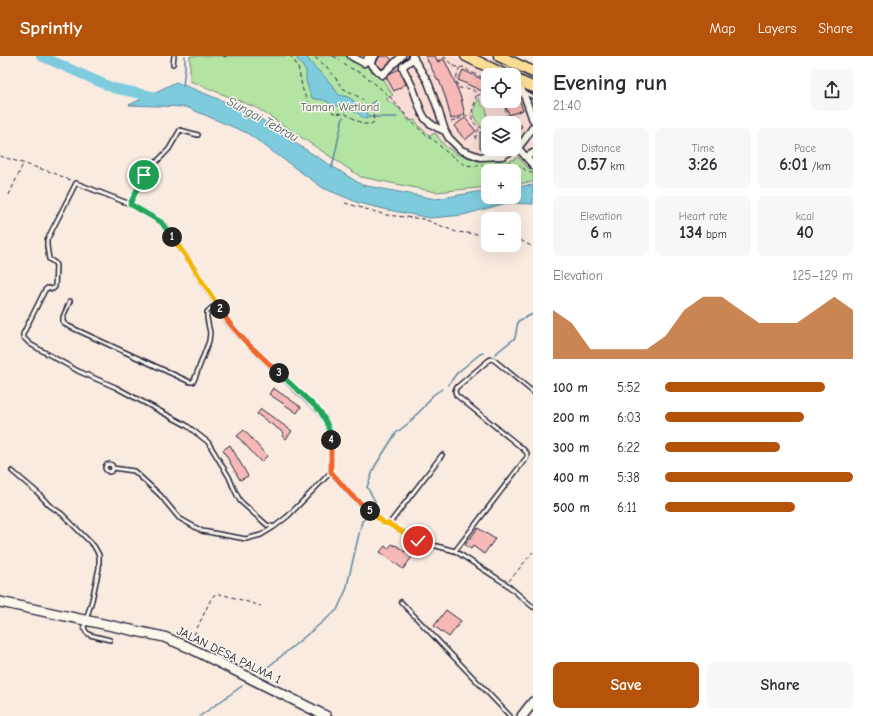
<!DOCTYPE html>
<meta charset="utf-8">
<style>
body{margin:0;font-family:"Comic Neue",sans-serif;background:#f7f7f7;color:#2b2b33;height:100vh;display:flex;flex-direction:column;font-size:15px;white-space:nowrap}
*{box-sizing:border-box;margin:0}
p{font-size:13px;color:#7c7c81}
.icon{flex:none;width:22px;height:22px;fill:none;stroke:currentColor;stroke-width:2;stroke-linecap:round;stroke-linejoin:round}
.map{position:relative;flex:1;overflow:hidden}
.drawer{display:flex;flex-direction:column;background:#fff;width:340px}
.drawer>*{flex:none}
.buttons{position:absolute;left:481px;top:12px;display:grid;gap:8px}
.buttons a{display:grid;place-items:center;width:40px;height:40px;border-radius:8px;background:#fff;box-shadow:0 4px 16px #0002;font-size:20px}
.pin{position:absolute;display:grid;place-items:center;width:34px;height:34px;color:#fff;margin:-17px;border:2px solid #fff;border-radius:50%;box-shadow:0 1px 4px #0007}
.km{position:absolute;width:20px;height:20px;margin:-10px;border-radius:50%;background:#222;color:#fff;font-size:11px;line-height:20px;text-align:center}
.round{display:grid;place-items:center;flex:none;width:42px;height:42px;border-radius:8px;background:#f7f7f7}
.overview{display:flex;align-items:center;justify-content:space-between;height:68px;padding:0 20px}
h1{font-size:22px;font-weight:800;line-height:30px}
.stats{display:grid;grid-template-columns:repeat(3,1fr);gap:6px;height:68px;padding:4px 20px}
.stats div{display:grid;align-content:center;border-radius:8px;background:#f7f7f7;text-align:center}
.stats b{font-size:17px;font-weight:800}
.stats small{font-size:11px;font-weight:400}
.stats p{font-size:11px}
.chart{height:112px;padding:8px 20px}
.chart p{display:flex;justify-content:space-between}
.chart svg{width:100%;height:72px;margin-top:4px;fill:#b45309;opacity:.7}
.primary-button{display:flex;gap:8px;margin-top:auto;padding:8px 20px}
.primary-button a{flex:1;height:46px;border-radius:8px;background:#b45309;color:#fff;font-size:16px;font-weight:800;line-height:46px;text-align:center}
.primary-button a+a{background:#f7f7f7;color:#2b2b33}
ul{padding:0 20px;list-style:none;font-size:13px}
li{display:grid;grid-template-columns:64px 48px 1fr;align-items:center;height:30px}
li i{height:10px;border-radius:5px;background:#b45309}
header{display:flex;align-items:center;gap:24px;box-sizing:border-box;height:56px;padding:0 20px;background:#b45309;color:#fff}
header strong{font-size:19px}
nav{display:flex;gap:22px;margin-inline-start:auto;font-size:14px}
main{display:flex;flex:1;min-height:0}
.map>svg:first-child{display:block}
.built{fill:#f9dcd4;fill-rule:evenodd}
.green{fill:#b4e4a4;stroke:#6b8370}
.water{fill:#7fcbde;stroke:#5a879d}
.lines{fill:none;stroke-linecap:round;stroke-linejoin:round}
.stream{stroke:#5a879d;stroke-width:1.5}
.river{stroke:#7fcbde;stroke-width:10}
.building{fill:#f6b9b7;stroke:#22223b}
.lane-casing{stroke:#22223b;stroke-width:6}
.street-casing{stroke:#22223b;stroke-width:9}
.secondary-casing{stroke:#22223b;stroke-width:12}
.primary-casing{stroke:#22223b;stroke-width:13}
.path{stroke:#22223b;stroke-width:1;stroke-dasharray:4 3;stroke-linecap:butt}
.lane{stroke:#fbf7ec;stroke-width:3}
.street{stroke:#fbf7ec;stroke-width:6}
.secondary{stroke:#fbf7ec;stroke-width:9}
.primary{stroke:#fdde96;stroke-width:10}
.split-1-casing{stroke:#fff;stroke-width:8}
.split-2-casing{stroke:#fff;stroke-width:8}
.split-3-casing{stroke:#fff;stroke-width:8}
.split-4-casing{stroke:#fff;stroke-width:8}
.split-5-casing{stroke:#fff;stroke-width:8}
.split-6-casing{stroke:#fff;stroke-width:8}
.split-1{stroke:#22a559;stroke-width:5}
.split-2{stroke:#f5b400;stroke-width:5}
.split-3{stroke:#f0652b;stroke-width:5}
.split-4{stroke:#22a559;stroke-width:5}
.split-5{stroke:#f0652b;stroke-width:5}
.split-6{stroke:#f5b400;stroke-width:5}
.labels{text-anchor:middle;dominant-baseline:central;stroke-width:3;stroke-linejoin:round;paint-order:stroke}
.park-label{font-size:12px;fill:#4e5c5a;stroke:#fbf7ec}
.street-label{font-size:12px;fill:#22223b;stroke:#fbf7ec}
.water-label{font-size:13px;font-style:italic;fill:#3e556c;stroke:#fbf7ec}
</style>
<header>
<strong>Sprintly</strong>
<nav><a>Map</a><a>Layers</a><a>Share</a></nav>
</header>
<main>
<div class="map">
<svg width="533" height="660" viewBox="0 0 533 660">
<rect width="100%" height="100%" fill="#faebe1"/>
<filter id="ink" filterUnits="userSpaceOnUse"><feTurbulence type="fractalNoise" baseFrequency=".025" numOctaves="2"/><feDisplacementMap in="SourceGraphic" scale="8" xChannelSelector="R" yChannelSelector="G"/><feConvolveMatrix kernelMatrix="1 2 1 2 8 2 1 2 1" color-interpolation-filters="sRGB"/></filter>
<g filter="url(#ink)">
<path class="built" d="M347 0H452L489 19H488V45H514V32L533 42V117L516 100 482 105 454 95 435 77 430 79 416 64H410L389 43 393 39 379 18H375L372 13 367 8 352 6ZM488 67H514V93H488Z"/>
<path class="green" d="M190 0H346L352 6 366 9 375 19H378L383 24 393 39 386 43 399 52 409 65 415 64 420 71 430 80 435 77 445 90 460 100 461 99 478 105 500 104 506 103 508 106 518 101 529 113H533V126L514 128V115H488V131L436 136 361 121 257 52 190 25Z
M479 42C480 48 483 50 487 54L486 66 488 73C472 69 471 54 479 42Z"/>
<path class="water" d="M295 0H306L313 10 322 18 332 29 339 39 348 41 357 47 365 52 369 61 366 63 363 62 358 57 345 52 340 50H334L324 44 315 43 312 42 309 35 306 24V15Z
M176 26 253 57 284 80 362 129 436 143 488 134V141H514V131L533 129V148L507 147 463 159 431 162 388 154 359 147 323 132 247 77 186 51 129 49Z"/>
<g class="lines">
<path class="stream" d="M183 30 185 12V0
M365 52 375 45
M345 55V52
M369 61H397
M332 112 343 61
M495 298 515 282 518 265 533 258
M448 329 457 317 480 298 483 297
M374 451 375 445 367 431 375 410 396 377 410 366 415 360 424 351 433 339 442 333
M268 611 337 554 346 534 362 465 366 462
M200 660 242 630"/>
<path class="river" d="M41 0 113 32 161 42"/>
</g>
<path class="building" d="M380 0H388L392 4 382 13 376 7Z
M425 0H435L438 6 444 3 453 22 461 42 465 59 451 63 446 43 439 24 438 25 430 9Z
M399 13 406 28 394 35 386 21 389 18Z
M463 14 486 25 482 35 458 24Z
M514 33 516 34 523 54 509 59 504 45H514Z
M465 62 476 75 465 84 454 70Z
M510 62 522 70 514 80V67H506Z
M480 76H488V92H480Z
M273 332 301 351 297 357 269 338Z
M261 353 292 375 286 383 282 380 284 377 257 358Z
M244 374 267 400 261 406 237 380Z
M230 389 248 420 240 424 223 394Z
M478 472 495 483 484 498 473 490 471 493 465 489Z
M392 488 395 490 396 489 405 496 408 492 415 497 403 513 380 496 385 490 388 493Z
M446 554 461 565 449 581 434 570Z"/>
<g class="lines">
<defs>
<path id="lane" d="M173 8 174 0
M524 36 533 41
M130 148 144 119 169 93 180 74 198 79
M70 245 63 261V266L66 269 190 326H193L195 322 209 285 210 277 207 262V256L216 248
M113 412 112 409 109 408 106 409 105 412 106 414 109 416 112 415 113 412 134 415 146 426 160 439 179 462 202 475 246 483 261 479 274 471 267 469 240 445 234 433 229 421 208 386 186 369 115 331 78 315 30 288 23 281V278L45 234 47 232 53 233 55 231 56 210 55 207 49 203 47 190V184L76 127 130 148 161 166 173 182 190 206 204 229 229 268 245 285 300 338 319 355 325 363 331 378V416L288 460 274 471
M12 415 38 437 49 449 62 458 94 490 99 499V512L92 544 84 571 86 576 90 579 110 584
M331 416 352 440 384 467 389 468 418 485 455 495 506 528 533 551
M389 468 442 399
M455 495 527 401V397L522 392 456 339 455 335 456 332 489 304 491 303 494 304 533 336
M401 546 510 660"/>
<path id="street" d="M351 0 364 7 369 0
M375 0 370 7 382 19 402 0
M412 0 428 26 438 53 445 75 449 82 461 94 480 101 502 100 518 92 525 83 533 71
M414 2 403 10V12C406 19 411 27 414 35 422 56 420 66 445 75
M514 28C516 29 519 30 520 32 525 38 530 56 533 64
M518 92 533 109
M526 101 533 97"/>
<path id="secondary" d="M0 546 164 581 188 591 326 660
M522 660 533 646"/>
<path id="primary" d="M466 0 505 19
M499 0 533 16
M514 23 533 31"/>
</defs>
<use href="#lane" class="lane-casing"/>
<use href="#street" class="street-casing"/>
<use href="#secondary" class="secondary-casing"/>
<use href="#primary" class="primary-casing"/>
<path class="path" d="M223 0 226 1 227 0
M290 0C300 9 299 18 302 30 303 36 306 42 309 48L315 51H324L334 57 346 58 363 68H371L374 66 373 57 367 48 362 43 352 37 342 32 337 24 327 11 313 0
M333 0 339 3 345 9 362 18 373 26 390 41 411 65 427 80 435 85 444 94 460 106 466 109 474 110 491 109 500 110H521L525 114 533 118
M437 5 445 1C450 8 455 13 464 11L469 15 488 24
M459 12 456 24 458 32C462 32 467 32 471 33 488 40 453 66 488 74
M477 40 488 34
M503 45C506 53 507 59 504 67
M506 60 517 61
M451 66 471 58
M475 83 479 72
M0 100 54 117 72 125
M9 139 23 108
M345 147 386 159 424 163 456 176 488 179
M514 183 520 184 533 191
M509 525 533 496
M191 585 211 543 214 539 219 538 232 541 261 550"/>
<use href="#lane" class="lane"/>
<use href="#street" class="street"/>
<use href="#secondary" class="secondary"/>
<use href="#primary" class="primary"/>
</g>
</g>
<g class="lines" filter="url(#ink)">
<defs>
<path id="split-1" d="M144 119 130 148 161 166 172 181"/>
<path id="split-2" d="M172 181 190 206 220 253"/>
<path id="split-3" d="M220 253 230 268 245 285 279 317"/>
<path id="split-4" d="M279 317 320 355C325 364 331 373 331 384"/>
<path id="split-5" d="M331 384V416L352 440 370 455"/>
<path id="split-6" d="M370 455 384 467 389 468 418 485"/>
</defs>
<use href="#split-1" class="split-1-casing"/>
<use href="#split-2" class="split-2-casing"/>
<use href="#split-3" class="split-3-casing"/>
<use href="#split-4" class="split-4-casing"/>
<use href="#split-5" class="split-5-casing"/>
<use href="#split-6" class="split-6-casing"/>
<use href="#split-1" class="split-1"/>
<use href="#split-2" class="split-2"/>
<use href="#split-3" class="split-3"/>
<use href="#split-4" class="split-4"/>
<use href="#split-5" class="split-5"/>
<use href="#split-6" class="split-6"/>
</g>
<g class="labels">
<g class="park-label">
<text x="340" y="51">Taman Wetland</text>
</g>
<g class="street-label">
<text transform="translate(229 599) rotate(26)">JALAN DESA PALMA 1</text>
</g>
<g class="water-label">
<text transform="translate(263 63) rotate(29)">Sungai Tebrau</text>
</g>
</g>
</svg>
<div class="buttons">
<a><svg class="icon" aria-label="locate" viewBox="0 0 24 24"><circle cx="12" cy="12" r="6"/><path d="M12 2v4M12 18v4M2 12h4M18 12h4"/></svg></a>
<a><svg class="icon" aria-label="layers" viewBox="0 0 24 24"><path d="M12 4l9 5-9 5-9-5zM3 14l9 5 9-5"/></svg></a>
<a>+</a>
<a>−</a>
</div>
<div class="pin" style="left:144px;top:119px;background:#1e9e55"><svg class="icon" aria-label="arrive" viewBox="0 0 24 24"><path d="M6 21V4h12l-3 4 3 4H6"/></svg></div>
<div class="pin" style="left:418px;top:485px;background:#d93025"><svg class="icon" aria-label="check" viewBox="0 0 24 24"><path d="M5 12l5 5 9-10"/></svg></div>
<b class="km" style="left:172px;top:181px">1</b>
<b class="km" style="left:220px;top:253px">2</b>
<b class="km" style="left:279px;top:317px">3</b>
<b class="km" style="left:331px;top:384px">4</b>
<b class="km" style="left:370px;top:455px">5</b>
</div>
<section class="drawer">
<div class="overview"><div><h1>Evening run</h1><p>21:40</p></div><a class="round"><svg class="icon" aria-label="share" viewBox="0 0 24 24"><path d="M12 15V3M7 8l5-5 5 5M5 13v7h14v-7"/></svg></a></div>
<div class="stats">
<div><p>Distance</p><b>0.57<small> km</small></b></div>
<div><p>Time</p><b>3:26</b></div>
<div><p>Pace</p><b>6:01<small> /km</small></b></div>
</div>
<div class="stats">
<div><p>Elevation</p><b>6<small> m</small></b></div>
<div><p>Heart rate</p><b>134<small> bpm</small></b></div>
<div><p>kcal</p><b>40</b></div>
</div>
<div class="chart"><p><span>Elevation</span>125–129 m</p>
<svg viewBox="0 0 160 44" preserveAspectRatio="none"><path d="M0 44V14L10 22L20 38L30 38L40 38L50 38L60 30L70 14L80 6L90 6L100 14L110 22L120 22L130 22L140 14L150 6L160 14V44z"/></svg>
</div>
<ul>
<li><b>100 m</b>5:52<i style="width:85%"></i></li>
<li><b>200 m</b>6:03<i style="width:74%"></i></li>
<li><b>300 m</b>6:22<i style="width:61%"></i></li>
<li><b>400 m</b>5:38<i style="width:100%"></i></li>
<li><b>500 m</b>6:11<i style="width:69%"></i></li>
</ul>
<div class="primary-button"><a>Save</a><a>Share</a></div>
</section>
</main>
